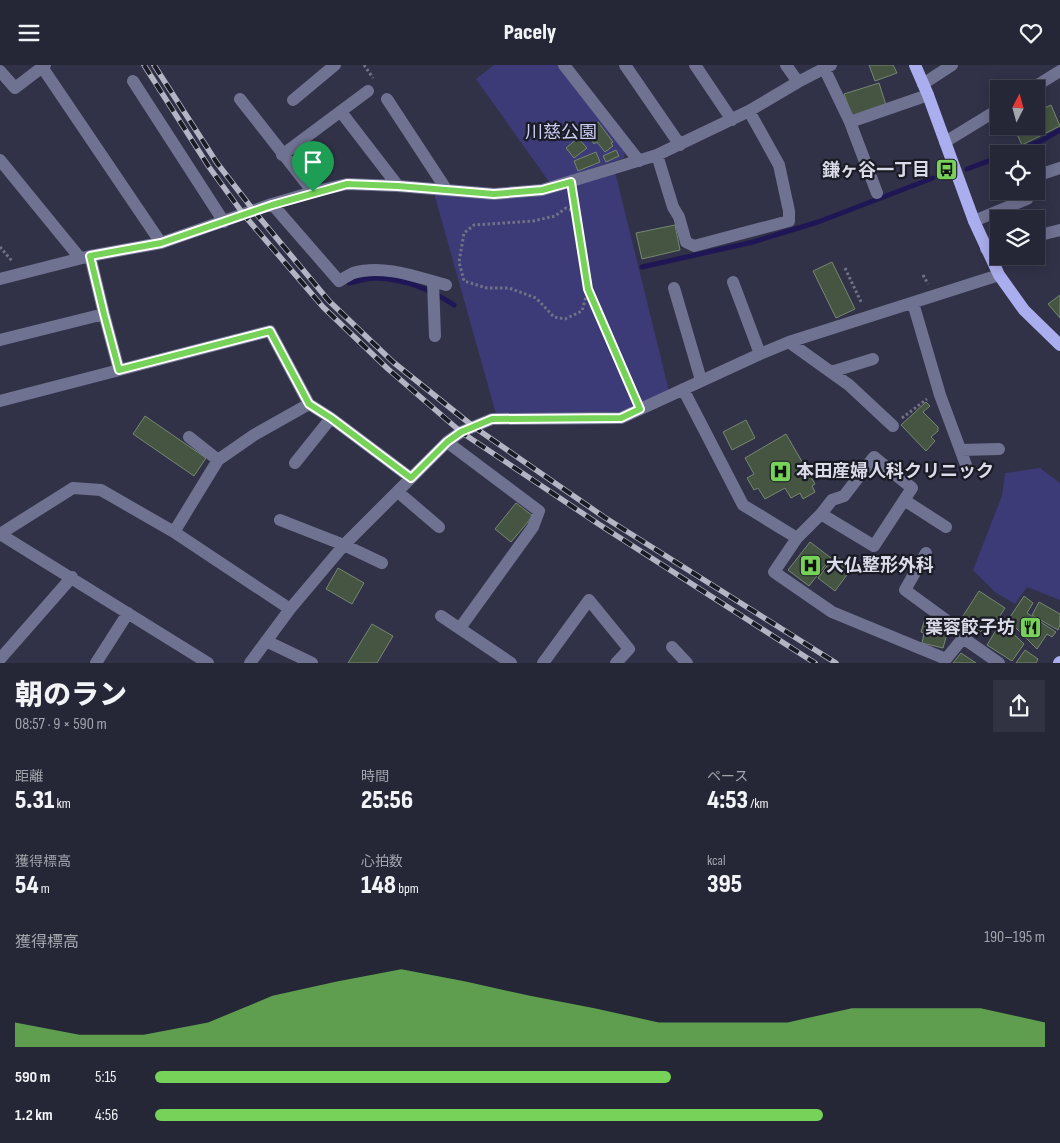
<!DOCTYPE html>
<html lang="ja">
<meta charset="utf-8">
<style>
body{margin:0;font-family:"Sofia Sans Condensed","Noto Sans JP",sans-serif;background:#313242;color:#f1f3f6;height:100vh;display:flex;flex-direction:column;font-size:19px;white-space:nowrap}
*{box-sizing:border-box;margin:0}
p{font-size:16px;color:#a3a5ad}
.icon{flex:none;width:28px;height:28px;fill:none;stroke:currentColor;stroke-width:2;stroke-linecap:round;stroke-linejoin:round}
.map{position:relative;height:598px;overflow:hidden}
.drawer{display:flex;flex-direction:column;background:#252636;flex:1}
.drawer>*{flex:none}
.needle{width:32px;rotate:6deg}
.buttons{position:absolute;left:990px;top:15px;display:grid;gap:10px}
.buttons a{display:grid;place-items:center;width:55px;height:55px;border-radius:0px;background:#252636;box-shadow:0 2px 12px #0003,0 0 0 1px #424351;font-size:25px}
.pin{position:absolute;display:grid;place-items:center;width:42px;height:42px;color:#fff;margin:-51px -21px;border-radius:50% 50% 50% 0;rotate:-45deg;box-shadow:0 0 5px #0007}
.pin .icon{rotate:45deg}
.round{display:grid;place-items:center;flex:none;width:52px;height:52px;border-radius:0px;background:#313242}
.head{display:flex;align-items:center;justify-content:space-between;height:85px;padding:0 15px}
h1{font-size:28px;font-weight:800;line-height:38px}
.figures{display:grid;grid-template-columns:repeat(3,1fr);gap:8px;height:85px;padding:5px 15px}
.figures div{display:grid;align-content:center}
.figures b{font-size:25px;font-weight:800}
.figures small{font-size:14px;font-weight:400}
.figures p{font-size:14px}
.chart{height:140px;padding:10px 15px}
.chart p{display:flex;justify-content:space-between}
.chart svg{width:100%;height:90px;margin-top:5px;fill:#77d259;opacity:.7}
ul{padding:0 15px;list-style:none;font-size:16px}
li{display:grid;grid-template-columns:80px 60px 1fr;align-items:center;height:38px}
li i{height:12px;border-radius:6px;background:#77d259}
header{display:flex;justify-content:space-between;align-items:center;height:65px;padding:0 15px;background:#252636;font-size:22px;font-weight:800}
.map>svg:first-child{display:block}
.green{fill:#3c3a77}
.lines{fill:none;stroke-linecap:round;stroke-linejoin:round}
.stream{stroke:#1f1755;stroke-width:5}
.building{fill:#455541;stroke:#768771}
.path{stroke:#717285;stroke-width:3;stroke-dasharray:2.5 2.5;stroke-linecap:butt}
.minor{stroke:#707291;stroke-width:12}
.major{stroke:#abaeee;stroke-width:12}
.rail-casing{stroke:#b3b4c4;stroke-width:5.5}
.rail{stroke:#1b1b25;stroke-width:4;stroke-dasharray:11;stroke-linecap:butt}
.route-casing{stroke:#fff;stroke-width:10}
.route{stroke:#77d259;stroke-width:6}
.labels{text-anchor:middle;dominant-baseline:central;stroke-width:4.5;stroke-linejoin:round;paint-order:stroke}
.park-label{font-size:18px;fill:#cbcdf5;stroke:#1b1b25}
.poi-label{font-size:18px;font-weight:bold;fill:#dadbe9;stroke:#1b1b25;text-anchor:end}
</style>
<header><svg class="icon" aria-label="menu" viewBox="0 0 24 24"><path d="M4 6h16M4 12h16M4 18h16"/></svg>Pacely<svg class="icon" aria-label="heart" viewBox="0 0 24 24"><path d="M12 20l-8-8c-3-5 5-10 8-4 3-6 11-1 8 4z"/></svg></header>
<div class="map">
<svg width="1060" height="598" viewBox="0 0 1060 598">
<rect width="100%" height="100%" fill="#313248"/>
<path class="green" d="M494 0H558L625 86 624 93 550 118 476 14Z
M615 107 669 326 621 347 496 349 434 128 480 132Z
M1040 403 1060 418V535L1027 522 1015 539 995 527 973 505 1002 431 1005 408Z"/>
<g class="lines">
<path class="stream" d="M1007 89 1041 76 1060 65
M967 104 999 92
M642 202 753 177 818 157 933 113
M349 218C358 216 368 213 376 213 405 214 430 224 454 240"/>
</g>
<path class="building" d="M869 0H893L897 8 875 16Z
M879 18 886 40 852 51 844 29Z
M1051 40 1060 61 1022 80 1013 61H1036V47Z
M598 57 613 77 611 78 613 81 605 87 597 77 594 79 590 73 592 71 590 68 585 72 583 69Z
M578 73 587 83 574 93 566 83Z
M616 85 619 91 606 97 603 91Z
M596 87 600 97 578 106 574 96Z
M675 160 680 185 642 194 636 168Z
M832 197 855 244 836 253 813 206Z
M1060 230V253L1048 239Z
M926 337 930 341 923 347 938 362V366L931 372 935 376 926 386 901 360Z
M145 351 206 393 194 411 133 369Z
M746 355 755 373 732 385 723 367Z
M786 369 815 419 812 421 815 427 803 434 800 428 791 433 785 423 765 434 758 423 754 425 747 413 754 409 745 393Z
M516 438 533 451 511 477 495 464Z
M810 477 831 493 809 521 788 505Z
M835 490 852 503 835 526 818 513Z
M338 503 364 518 352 539 326 524Z
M979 526 1005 543 988 569 982 565 981 567 971 560 973 558 963 551Z
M1024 531 1033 538 1027 548 1056 567 1052 572 1047 569 1037 584 1008 555Z
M1039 537 1060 549V560L1058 565 1032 550Z
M925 553 947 558 944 568 947 569 943 583 922 578 924 568 921 567Z
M1001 557 1024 579 1012 596 987 580Z
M372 559 393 571 377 598H348Z
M1025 585 1038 594 1036 598H1016Z
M961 588 976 598H953Z"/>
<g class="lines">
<path class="path" d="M364 0 373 13
M573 130 588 224 635 332
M576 147 566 143 555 151 533 156 474 160 464 168 459 197 464 216 487 223H509L536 233 554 252 565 254 582 246 588 224
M0 182 12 196
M845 203 862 239
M923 210 928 219
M902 353 927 334"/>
<path class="minor" d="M564 0 639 96
M625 0 680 80
M695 0 732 55
M786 0 798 17
M42 2 161 178
M824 3 850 57 877 128
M0 6 15 23 45 0
M133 16 224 157
M923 19 952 0
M1031 24 1060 6
M240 34 313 127
M387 34 446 124
M293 35 335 0
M341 47 398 121
M850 57 928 30
M945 77 999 44
M282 90 368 26
M657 90 673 142 679 152 686 177 694 181 789 156V146L779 100 749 46
M0 95 80 193
M1036 111 1060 103
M272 139 339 216C344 213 349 210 353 208 383 199 417 212 446 220
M974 156 1027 134 1025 126
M1036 171 1060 165
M986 184 999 180
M90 191 104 249 119 305
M0 214 90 191 161 178 272 139 313 127 347 119 398 121 494 129 542 125 657 90 749 46 798 17 831 0
M433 217 435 271
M733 217 760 289
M674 223 701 315
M913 238 940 330 966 400
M0 275 104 249
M789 277 849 320 893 361
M831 307 873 294
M683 324 743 440 797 473
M0 336 270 266 309 339 331 353 411 413
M189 372 218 395
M447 377 539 446 533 462 460 563
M961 385 999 384
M295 398 331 353
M398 427 439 462
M904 435 946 462
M821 449 874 481 912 423 874 392 844 431 832 435 821 449 797 473 774 507 832 547 946 594 963 573
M280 455 344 480 382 498
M174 467 218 395 254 370 309 339
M0 469 73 423 101 425 174 467 290 544
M0 469 208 598
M926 488 905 525 957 563 963 573 999 598
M441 551 511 598
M266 576 312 598
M672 582 687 598
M0 594 72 512
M96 598 128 548
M250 598 290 544 344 480 447 377 461 367 492 354 621 353 760 289 789 277 999 210
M543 598 589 535 629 584 616 598"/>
<path class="major" d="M915 0 928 30 974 156 999 210 1024 245 1060 280
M1059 598 1060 597"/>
<defs>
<path id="rail" d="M144 0 209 102 244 150 323 242 388 304 461 367 600 460 815 598
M154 0 217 98 254 146 329 236 393 297 474 362 604 452 836 598"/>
</defs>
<use href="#rail" class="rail-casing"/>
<use href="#rail" class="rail"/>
</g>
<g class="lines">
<defs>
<path id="route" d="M571 117 588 224 640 344 621 353 492 354 461 367 447 377 411 413 331 353 309 339 270 266 119 305 104 249 90 191 161 178 272 140 347 119 398 121 494 129 542 125Z"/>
</defs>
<use href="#route" class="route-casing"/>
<use href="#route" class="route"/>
</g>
<defs>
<symbol id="bus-square" viewBox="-11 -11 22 22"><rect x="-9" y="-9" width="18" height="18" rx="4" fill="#77d259" stroke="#1b1b25"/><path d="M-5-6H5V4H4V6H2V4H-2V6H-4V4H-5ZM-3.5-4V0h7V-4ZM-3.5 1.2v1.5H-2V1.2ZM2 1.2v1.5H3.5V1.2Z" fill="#111"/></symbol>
<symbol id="hospital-square" viewBox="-11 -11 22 22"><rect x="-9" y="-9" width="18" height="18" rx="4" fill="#77d259" stroke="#1b1b25"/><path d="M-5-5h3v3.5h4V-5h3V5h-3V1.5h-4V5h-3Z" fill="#111"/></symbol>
<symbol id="restaurant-square" viewBox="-11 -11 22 22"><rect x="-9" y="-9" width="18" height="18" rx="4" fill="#77d259" stroke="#1b1b25"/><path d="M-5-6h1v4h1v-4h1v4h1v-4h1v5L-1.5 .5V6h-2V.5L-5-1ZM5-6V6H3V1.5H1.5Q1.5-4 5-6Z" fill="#111"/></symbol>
</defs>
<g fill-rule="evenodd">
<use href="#bus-square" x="934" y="92" width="25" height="25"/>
<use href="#hospital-square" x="768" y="394" width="25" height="25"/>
<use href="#hospital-square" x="798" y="488" width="25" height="25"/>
<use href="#restaurant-square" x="1018" y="550" width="25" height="25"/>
</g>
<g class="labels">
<g class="park-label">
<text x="561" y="67">川慈公園</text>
</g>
<g class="poi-label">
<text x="930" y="105">鎌ヶ谷一丁目</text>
<text x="796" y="406" text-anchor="start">本田産婦人科クリニック</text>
<text x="826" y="500" text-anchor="start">大仏整形外科</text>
<text x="1015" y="562">葉蓉餃子坊</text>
</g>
</g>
</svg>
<div class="buttons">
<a><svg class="needle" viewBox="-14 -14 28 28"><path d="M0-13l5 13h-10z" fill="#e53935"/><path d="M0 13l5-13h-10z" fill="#a3a5ad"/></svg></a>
<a><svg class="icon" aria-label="locate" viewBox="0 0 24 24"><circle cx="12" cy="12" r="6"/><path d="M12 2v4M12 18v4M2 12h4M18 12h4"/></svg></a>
<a><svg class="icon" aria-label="layers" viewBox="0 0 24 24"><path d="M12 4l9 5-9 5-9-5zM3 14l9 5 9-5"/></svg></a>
</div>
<div class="pin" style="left:313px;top:127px;background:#1e9e55"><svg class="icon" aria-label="arrive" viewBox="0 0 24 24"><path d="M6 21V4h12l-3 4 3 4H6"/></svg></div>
</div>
<section class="drawer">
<div class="head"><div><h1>朝のラン</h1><p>08:57 · 9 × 590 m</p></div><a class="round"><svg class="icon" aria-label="share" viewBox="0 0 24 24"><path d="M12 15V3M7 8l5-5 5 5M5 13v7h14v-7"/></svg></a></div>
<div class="figures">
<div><p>距離</p><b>5.31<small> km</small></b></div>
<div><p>時間</p><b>25:56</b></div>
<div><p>ペース</p><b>4:53<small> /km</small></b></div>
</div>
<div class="figures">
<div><p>獲得標高</p><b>54<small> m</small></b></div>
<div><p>心拍数</p><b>148<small> bpm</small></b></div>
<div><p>kcal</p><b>395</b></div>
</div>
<div class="chart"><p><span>獲得標高</span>190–195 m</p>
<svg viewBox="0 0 160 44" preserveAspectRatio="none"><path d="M0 44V32L10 38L20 38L30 32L40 19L50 12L60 6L70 12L80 19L90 25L100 32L110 32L120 32L130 25L140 25L150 25L160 32V44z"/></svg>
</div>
<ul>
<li><b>590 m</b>5:15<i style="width:58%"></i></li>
<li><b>1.2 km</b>4:56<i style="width:75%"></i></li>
</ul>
</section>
